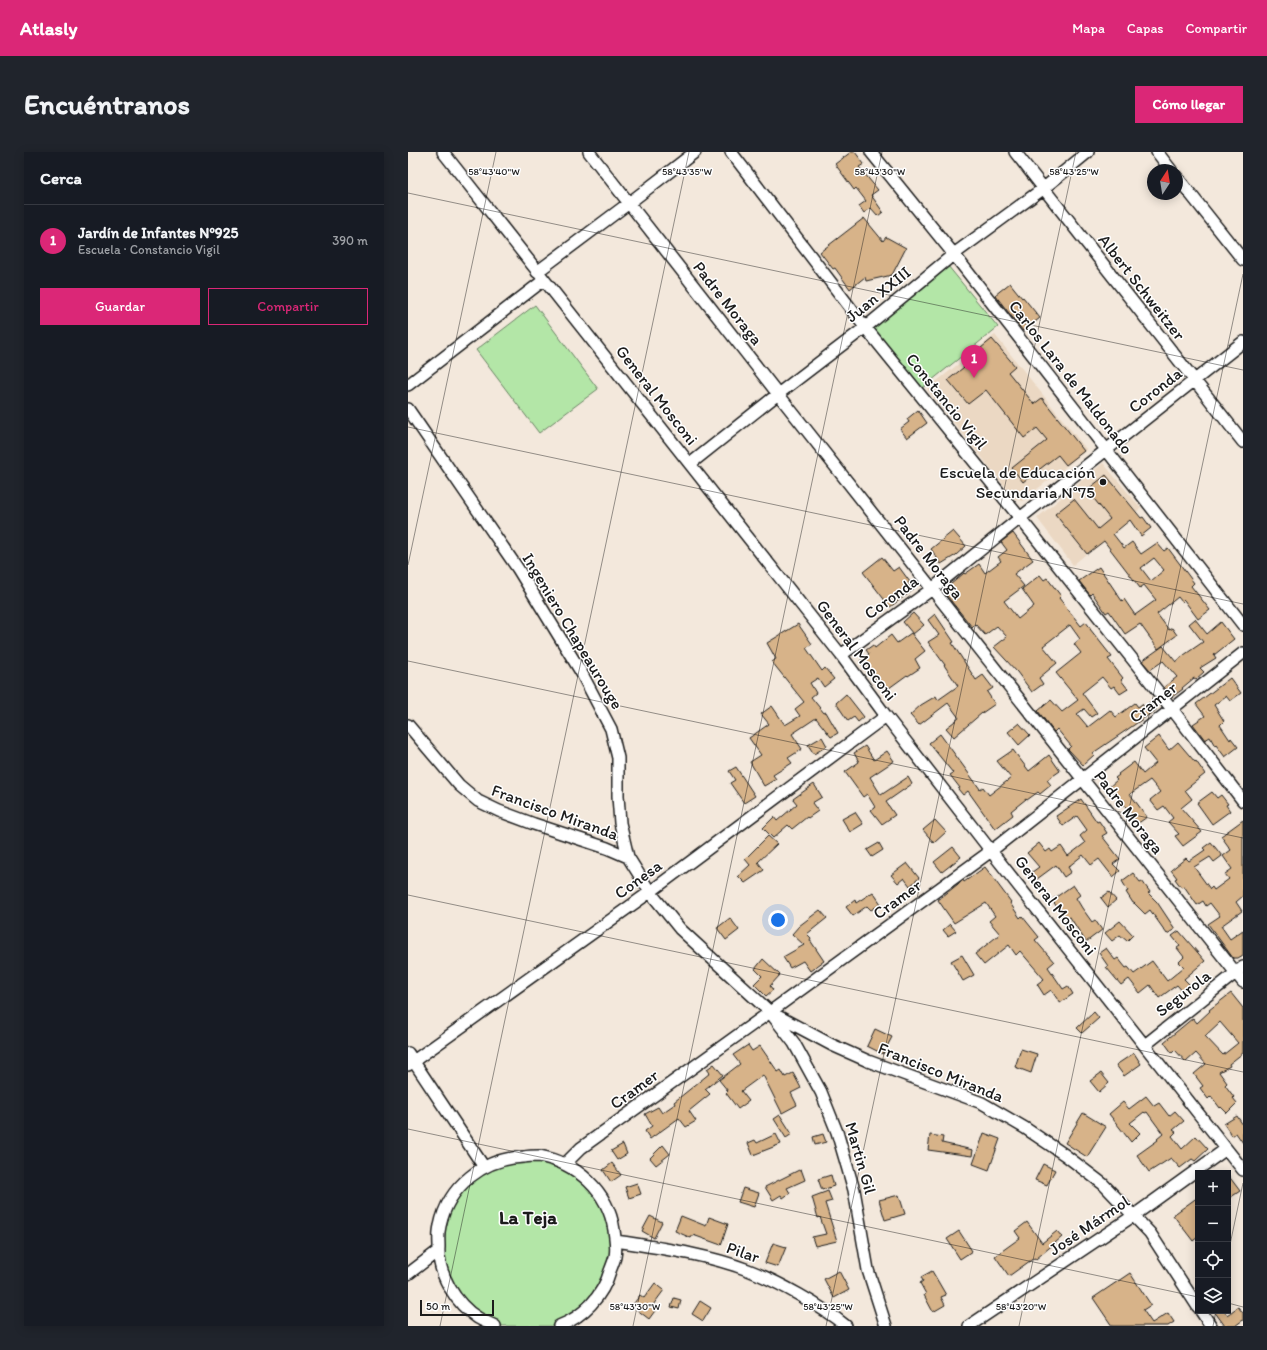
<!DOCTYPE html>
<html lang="es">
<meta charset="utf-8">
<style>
body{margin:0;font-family:Itim,sans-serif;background:#20242c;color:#f1f3f6}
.controls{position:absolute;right:12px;bottom:12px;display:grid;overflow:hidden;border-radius:0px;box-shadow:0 2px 10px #0003}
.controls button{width:36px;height:36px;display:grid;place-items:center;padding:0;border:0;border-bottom:1px solid #363941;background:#171b24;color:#f1f3f6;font:20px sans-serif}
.compass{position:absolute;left:739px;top:12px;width:36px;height:36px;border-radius:50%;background:#171b24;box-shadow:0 2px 10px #0003;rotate:12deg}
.scale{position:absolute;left:12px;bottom:10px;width:74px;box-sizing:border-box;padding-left:4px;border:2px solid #1c1c1c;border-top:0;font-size:11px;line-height:14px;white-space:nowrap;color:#1c1c1c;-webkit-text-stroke:3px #fff;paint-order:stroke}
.you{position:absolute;left:370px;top:768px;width:14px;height:14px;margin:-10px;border:3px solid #fff;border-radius:50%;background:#1a73e8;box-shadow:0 0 0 6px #1a73e833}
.badge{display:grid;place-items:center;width:26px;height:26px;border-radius:50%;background:#db2777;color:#fff;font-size:13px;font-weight:700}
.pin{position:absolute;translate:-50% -33px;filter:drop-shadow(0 1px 2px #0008)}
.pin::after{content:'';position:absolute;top:21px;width:14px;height:12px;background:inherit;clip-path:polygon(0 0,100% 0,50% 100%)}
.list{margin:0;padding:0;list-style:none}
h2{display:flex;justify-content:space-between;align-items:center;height:52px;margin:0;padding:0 16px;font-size:17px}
h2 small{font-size:13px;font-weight:400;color:#9ea1a6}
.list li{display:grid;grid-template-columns:26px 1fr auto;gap:12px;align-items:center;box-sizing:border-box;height:72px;padding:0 16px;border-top:1px solid #363941}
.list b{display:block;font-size:15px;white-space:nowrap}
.list p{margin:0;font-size:13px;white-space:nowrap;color:#9ea1a6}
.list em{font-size:13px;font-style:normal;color:#9ea1a6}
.actions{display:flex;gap:8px;padding:12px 16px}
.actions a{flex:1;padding:9px 0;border:1px solid #db2777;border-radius:0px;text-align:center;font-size:14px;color:#db2777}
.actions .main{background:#db2777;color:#fff}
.icon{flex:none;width:22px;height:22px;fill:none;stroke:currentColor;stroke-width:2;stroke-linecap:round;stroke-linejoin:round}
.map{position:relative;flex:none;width:835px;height:1174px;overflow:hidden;border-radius:0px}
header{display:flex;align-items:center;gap:24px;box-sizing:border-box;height:56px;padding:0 20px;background:#db2777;color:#fff}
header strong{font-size:19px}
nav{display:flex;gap:22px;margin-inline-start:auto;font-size:14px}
.intro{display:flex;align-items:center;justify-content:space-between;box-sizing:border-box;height:96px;padding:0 24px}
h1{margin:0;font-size:28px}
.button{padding:10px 18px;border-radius:0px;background:#db2777;color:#fff;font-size:14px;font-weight:700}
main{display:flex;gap:24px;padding:0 24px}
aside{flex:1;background:#171b24;border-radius:0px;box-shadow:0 2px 10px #0003}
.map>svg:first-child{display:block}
.built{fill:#ebd8c3}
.green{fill:#b3e6a7;stroke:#688162}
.building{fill:#d7b389;stroke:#1c1c1c;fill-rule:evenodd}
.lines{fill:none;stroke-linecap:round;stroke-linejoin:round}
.minor-casing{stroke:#1c1c1c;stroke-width:14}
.minor{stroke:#fff;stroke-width:11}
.ticks{fill:none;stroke:#1c1c1c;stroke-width:1;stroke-opacity:0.45}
.poi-dot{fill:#1c1c1c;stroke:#fff;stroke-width:1.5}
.labels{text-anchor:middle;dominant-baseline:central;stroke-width:3;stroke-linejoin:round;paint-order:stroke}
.street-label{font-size:17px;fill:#1c1c1c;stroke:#fff}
.poi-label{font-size:17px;fill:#1c1c1c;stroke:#fff;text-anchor:end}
.quarter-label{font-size:19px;font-weight:bold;fill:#1c1c1c;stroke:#fff}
.ticks-label{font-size:10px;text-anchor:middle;fill:#1c1c1c;stroke:#fff;stroke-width:3;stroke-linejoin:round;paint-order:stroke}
</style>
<header>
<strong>Atlasly</strong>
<nav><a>Mapa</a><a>Capas</a><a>Compartir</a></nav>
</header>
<div class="intro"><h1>Encuéntranos</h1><a class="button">Cómo llegar</a></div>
<main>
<aside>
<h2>Cerca<small></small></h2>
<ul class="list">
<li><span class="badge">1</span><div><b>Jardín de Infantes Nº925</b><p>Escuela · Constancio Vigil</p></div><em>390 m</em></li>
</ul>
<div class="actions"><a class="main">Guardar</a><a>Compartir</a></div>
</aside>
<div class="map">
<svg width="835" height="1174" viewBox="0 0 835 1174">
<rect width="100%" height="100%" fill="#f3e8dc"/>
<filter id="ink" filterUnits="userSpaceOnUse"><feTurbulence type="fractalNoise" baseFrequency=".025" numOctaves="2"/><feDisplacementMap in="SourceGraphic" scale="8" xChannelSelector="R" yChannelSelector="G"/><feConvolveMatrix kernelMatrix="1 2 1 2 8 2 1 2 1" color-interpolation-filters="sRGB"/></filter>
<g filter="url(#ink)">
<path class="built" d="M587,183L679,298L614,349L607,347L519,237Z
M695,311L733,356L665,413L629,366Z"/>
<path class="green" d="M540,114L590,175L513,237L464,177Z
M127,153L190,237L131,281L68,198Z
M102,1005L157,1012L197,1049L208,1097L182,1154L151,1174H87L53,1152L30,1099L40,1050L55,1030Z"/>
<path class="building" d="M443,0H447L456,12L451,15L470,38L463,43L475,60L470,64L463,56L456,61L451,54L458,49L448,36L446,38L427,12Z
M456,66L475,89L478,85L498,96L484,123L458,129L457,125L442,137L427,116L425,117L412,100Z
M602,131L614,146L615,145L632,166L615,179L587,143Z
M584,187L607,214L600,220L626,252L634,246L676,299L658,313L650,303L615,330L604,316L639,288L629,276L616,286L578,238L560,252L540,228L576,199L573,196Z
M510,258L519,271L499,286L492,277L501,270L499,267Z
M698,323L733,366L735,365L743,376L733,384L722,368L705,382L716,396L724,390L733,402L749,391L756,399L760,396L786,431L783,434L802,458L790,467L776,448L774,450L770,445L749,462L761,478L764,476L769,483L750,497L732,472L717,482L701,459L698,461L684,441L682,443L671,429L691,415L714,449L716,447L727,463L748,448L736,433L732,436L696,389L679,402L647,362L666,347L690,377L702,367L679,338ZM746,406L756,418L743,429L733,416Z
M545,379L558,394L548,403L533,412L523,397Z
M605,381L625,408L606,422L616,434L596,449L610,467L626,454L614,437L632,423L636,428L639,426L653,444L651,446L673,474L678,470L683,477H682L704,505L700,507L715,526L713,528L720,537L712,542L706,534L703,536L694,525L674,541L689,561L683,565L676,557L669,562L680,575L702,558L708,565L727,551L730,555L734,552L736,555L742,550L748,558L685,601L686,603L675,613L660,597L663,594L649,577L646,580L630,559L643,548L654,560L670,548L648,521L673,501L666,492L672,487L662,473L635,494L649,511L631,526L635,532L624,540L609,520L586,495L599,485L589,474L577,483L567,472L564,475L535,439L556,421L557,422L571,412L577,421L593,409L590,405L599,398L593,390Z
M474,405L485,419L491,415L502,430L500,431L505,438L482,455L455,420Z
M505,461L516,473L505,482L495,470Z
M527,462L546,490L544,491L568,528L575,523L585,536L579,540L587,552L574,561L546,585L538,576L551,566L540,551L511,573L502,563L513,553L528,544L530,548L550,534L536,513H537L520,490L531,483L520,468Z
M787,467L799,482L813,470L826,487L806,503L808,506L792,516L796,520L788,527L786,526L774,536L775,537L764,545L756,535L769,525L755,509L742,518L734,509L755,494L768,510L776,503L795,490L781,472Z
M390,472L404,492L398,496L414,519L417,516L426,527L416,535L410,526L402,531L408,541L403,545L416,561L418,560L430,581L423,585L408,566L384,582L394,597L380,606L384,611L365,623L368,627L356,634L342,610L353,603L341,586L361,572L353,562L364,554L377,573L392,564L387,557L396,550L364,510L368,507L359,491Z
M503,481L517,499L507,507L512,516L500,524L499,523L477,539L465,524L464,525L452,509L461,502L458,498L465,493L467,496L483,483L489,491Z
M822,526L833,541L822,549L818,544L806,553L816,569L812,573L822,588L823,586L830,595L817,605L808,593L807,594L802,585L797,588L785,572L797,564L788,552Z
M438,542L456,565L450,570L446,565L440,569L428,551Z
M611,571L622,583L611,593L600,580Z
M532,582L572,637L575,635L581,643L603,626L589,609L605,598L621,619L641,603L652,619L639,628L643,633L632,642L630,640L619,648L618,647L603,659L605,663L587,677L560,639L555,643L550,637L552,636L542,623L545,621L521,591Z
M751,584L761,598L770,590L787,610L788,609L797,622L777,638L784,647L773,656L794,680L775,694L767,684L771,682L760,670L765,666L756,654L750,658L742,648L752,640L742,628L722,642L739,665L729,672L723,661L701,635L709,628L707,626L711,623L710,622L726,610L735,622L748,611L736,596Z
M414,585L419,594L406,602L400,593Z
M457,594L466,608L479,599L486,609L462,625L473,643L500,625L504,632L478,650L487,663L474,672L463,658L467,655L459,642L455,645L437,620L451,610L446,601Z
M328,615L347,644L336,651L322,631L327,628L321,619Z
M406,632L414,645L404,651L410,659L400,666L399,665L384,677L380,673L365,686L355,676L366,665L369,669L389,652L385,647Z
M804,640L809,646L813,643L820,652L818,653L822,659L804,672L789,651Z
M673,647L689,670L691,669L699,681L694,684L712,707L705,712L712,719L705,725L691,707L683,713L675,703L660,715L663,720L656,725L648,713L625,730L620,723L631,715L619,701L631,691L638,700L642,697L644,700L653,694L660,704L677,691L672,684L679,678L669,664L655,674L648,664Z
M447,660L455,672L442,680L434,667Z
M527,668L538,680L526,691L515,678Z
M835,668V744L828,750L834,759L813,774L822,787L835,778V803L830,806H825L800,772L812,764L802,751L798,754L795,749L789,753L776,734L773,735L767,727L769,726L763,718L778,706L781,709L797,698L795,696L803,690L814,704L806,710L802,705L786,715L802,737L804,735L806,738L821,727L817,722L824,717L815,704L823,698L813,684Z
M360,684L369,692L350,710L356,718L337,731L330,724L342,713L337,707Z
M471,691L475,698L464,705L459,698Z
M545,695L553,705L534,720L526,710Z
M499,711L511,726L502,734L496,726L490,731L483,723Z
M577,715L603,750L602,751L612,766L614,764L631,785L627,788L646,810L640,815L655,837L660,834L665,842L652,851L643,838L636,843L629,832L636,827L612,799L608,803L601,793L576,813L567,802L592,782L581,769L587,764L578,751L546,771L530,748L555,728L556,730Z
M725,721L732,730L734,729L742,740L740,741L749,750L767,777L759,782L742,758L737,762L726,751H725L718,740L720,739L714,729Z
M665,733L672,743L668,746L674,756L684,770L687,768L694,778L678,790L662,765L659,767L650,754L649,755L644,748Z
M465,740L473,752L463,758L459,754L445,764L438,755L447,748L448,751Z
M701,740L708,748L700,755L693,746Z
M412,758L419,766L399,782L403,786L402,788L416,809L402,819L395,809L382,816L375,805L396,793L384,782L391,774Z
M322,766L331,778L318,788L309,776Z
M712,769L725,783L719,789L712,783L704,789L697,781Z
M542,772L548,779L540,784L535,778Z
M771,779L797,809L776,827L783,834L776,841L769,833L751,846L742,833L732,841L721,827L713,833L698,815L700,814L691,801L698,796L707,808L710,806L718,816L720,815L726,822L744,809L759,829L776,815L771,810L776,805L769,796L772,794L764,784Z
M554,803L566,823L555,829L543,809Z
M355,807L372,823L362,834L365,838L358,844L346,832L354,824L347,817Z
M823,841L835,856V901L821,912L822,914L811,920L819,931L817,933L826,945L825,946L829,951L819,961L813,955L812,956L803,944L800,947L792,936L795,934L786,922L798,912L788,901L778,910L767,898L764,901L756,890L785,866L789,871L802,859L801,858ZM812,870L830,891L815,903L797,884Z
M686,860L691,866L674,881L669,876Z
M467,877L484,885L475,902L459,894Z
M340,893L344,899L352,894L370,920L373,918L377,925L385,921L393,936L383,941L389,953L374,961L355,923L333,939L341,949L330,957L318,941L320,939L311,928L332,912L325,903Z
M613,897L629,902L623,921L607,915Z
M726,901L733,912L716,924L708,913Z
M306,912L315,923L297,937L302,942L281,959L288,969L278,975L271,966L242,987L237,979L244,974L237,962L250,955L254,961L267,952L266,950L302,921L299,917Z
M693,921L701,931L691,940L682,929Z
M738,944L746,954L751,951L761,964L767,959L776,969L765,978L768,980L764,984L774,997L788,984L800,997L787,1009L784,1007L772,1016L763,1006L741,1020L729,1003L750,988L749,987L755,982L739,960L737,961L736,960L722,971L732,981L723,990L701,962L715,950L721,957Z
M675,961L698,975L679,1005L657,991Z
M372,963L384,982L378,986L366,967Z
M829,964L835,973V991L828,981L824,984L816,972Z
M576,981L592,987L581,1018L565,1012Z
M368,982L373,992L345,1003L340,991L347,988L349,991Z
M415,982L418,990L407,993L405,985Z
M522,983L535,985L534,991L565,998L564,1004L520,998Z
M215,992L219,1002L209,1008L203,999Z
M255,993L262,1002L248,1013L242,1006Z
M204,1011L213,1023L203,1030L195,1018Z
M635,1012L647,1018L639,1033L627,1028Z
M393,1017L397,1028L379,1036L382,1041L375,1046L373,1043L365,1048L357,1035Z
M423,1023L426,1034L414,1038L410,1027Z
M820,1023L832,1039L820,1047Z
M229,1031L233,1042L221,1046L217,1035Z
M335,1036L351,1041L346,1055L330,1050Z
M420,1039L424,1049L417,1051L429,1089L407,1094L404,1085L418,1082L412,1065L410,1066L404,1045Z
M491,1043L497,1062L477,1068L471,1048Z
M790,1045V1085L785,1089L765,1063Z
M242,1064L254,1070L246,1086L234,1079Z
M273,1064L298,1074L301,1065L320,1072L313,1093L285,1083L283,1086L267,1079Z
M619,1070L634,1091L649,1079L654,1085L628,1107L626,1106L601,1124L587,1104L612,1086L607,1079Z
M551,1079L564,1099L552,1107L539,1087Z
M365,1091L378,1095L370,1115L357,1111Z
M431,1119L441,1138L426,1146L416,1127Z
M524,1119L538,1143L533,1145L537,1153L525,1160L516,1143L518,1142L512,1131L515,1129L513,1125Z
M722,1121L743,1153L735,1158L744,1171L760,1161L766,1170L760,1174H704L685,1146Z
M247,1131L256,1138L245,1153L249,1156L241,1167L224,1154L232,1143L236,1146Z
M266,1146L273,1148L271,1157L263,1155Z
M292,1149L303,1156L295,1169L284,1162Z
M830,1155L835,1161V1168L827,1174H817L806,1159H816L819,1163Z"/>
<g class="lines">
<g class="minor-casing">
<path id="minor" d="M35,0L433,503L478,564L583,699L835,1018
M181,0L370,242L835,830
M323,0L457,175L612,366L764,557L835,649
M463,0L548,105L835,473
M607,0L835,290
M749,0L763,18
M769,25L835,108
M129,120L221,51L287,0
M0,233L136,128
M0,257L110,417L173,520L194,560L203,577L210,606V644L212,671L220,705L242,740L272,777L362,860L424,893L460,909L574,951L617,976L657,1003L695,1032L742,1081L790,1155
M282,312L370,242L459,174L546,102L636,36L680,0
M433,503L524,437L612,366L835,190
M0,573L51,633L70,649L91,659L126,672L199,696L220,705
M365,864L386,891L413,940L429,980L446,1038L460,1118L478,1174
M737,893L835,815
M0,901L76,1015
M0,913L242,740L478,564
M157,1012L173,996L362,860L583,699L835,501
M208,1089C252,1096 298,1102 340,1118C371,1130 412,1153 438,1174
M0,1122L30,1099
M793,1159L803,1174
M87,1174C81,1171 75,1169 70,1166C48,1152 29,1122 31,1095C31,1088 30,1081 32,1074C40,1034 76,1006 116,1005C121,1004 126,1004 131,1004C169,1011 200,1039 206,1078C207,1087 209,1095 207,1105C206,1109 204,1114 202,1119C195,1144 175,1165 151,1174
M561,1174L725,1064L818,997"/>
</g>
<use href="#minor" class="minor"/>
</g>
</g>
<path class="ticks" d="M0,41L835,218M0,275L835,452M0,413L88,0M0,509L835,686M0,743L835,920M0,977L790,1145M820,1102L835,1031M820,1151L835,1155M32,1174L281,0M225,1174L474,0M418,1174L668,0M611,1174L835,122M805,1174L808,1159"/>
<circle class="poi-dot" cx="695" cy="330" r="4"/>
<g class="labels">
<g class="street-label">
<text transform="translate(734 135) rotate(52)">Albert Schweitzer</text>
<text transform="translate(470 142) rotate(-39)">Juan XXIII</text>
<text transform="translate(320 151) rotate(52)">Padre Moraga</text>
<text transform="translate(663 225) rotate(52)">Carlos Lara de Maldonado</text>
<text transform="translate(747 238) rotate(-38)">Coronda</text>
<text transform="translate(249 243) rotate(52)">General Mosconi</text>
<text transform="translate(539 249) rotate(51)">Constancio Vigil</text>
<text transform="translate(521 405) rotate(52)">Padre Moraga</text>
<text transform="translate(483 445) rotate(-36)">Coronda</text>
<text transform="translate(165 479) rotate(59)">Ingeniero Chapeaurouge</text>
<text transform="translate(449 498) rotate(53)">General Mosconi</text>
<text transform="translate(745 550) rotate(-38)">Cramer</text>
<text transform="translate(147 660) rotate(20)">Francisco Miranda</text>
<text transform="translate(721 660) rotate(52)">Padre Moraga</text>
<text transform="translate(230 727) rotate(-36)">Conesa</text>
<text transform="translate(489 747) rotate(-36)">Cramer</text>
<text transform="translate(648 753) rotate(52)">General Mosconi</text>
<text transform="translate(775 841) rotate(-38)">Segurola</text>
<text transform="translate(533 920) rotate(22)">Francisco Miranda</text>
<text transform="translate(226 937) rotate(-36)">Cramer</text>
<text transform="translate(453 1006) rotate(74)">Martin Gil</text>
<text transform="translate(681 1073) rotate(-34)">José Mármol</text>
<text transform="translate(335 1100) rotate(19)">Pilar</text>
</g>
<g class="poi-label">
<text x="687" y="320">Escuela de Educación<tspan x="687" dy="20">Secundaria N°75</tspan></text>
</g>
<g class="quarter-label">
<text x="120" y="1065">La Teja</text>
</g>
</g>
<g class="ticks-label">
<text x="86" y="23">58°43'40"W</text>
<text x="279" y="23">58°43'35"W</text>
<text x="472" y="23">58°43'30"W</text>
<text x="666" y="23">58°43'25"W</text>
<text x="227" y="1158">58°43'30"W</text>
<text x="420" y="1158">58°43'25"W</text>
<text x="613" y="1158">58°43'20"W</text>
</g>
</svg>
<div class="controls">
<button>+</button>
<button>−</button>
<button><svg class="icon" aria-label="locate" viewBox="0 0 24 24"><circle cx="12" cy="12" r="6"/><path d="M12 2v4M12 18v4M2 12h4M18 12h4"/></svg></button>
<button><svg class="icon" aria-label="layers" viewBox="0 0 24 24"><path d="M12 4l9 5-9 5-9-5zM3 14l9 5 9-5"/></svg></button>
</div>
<svg class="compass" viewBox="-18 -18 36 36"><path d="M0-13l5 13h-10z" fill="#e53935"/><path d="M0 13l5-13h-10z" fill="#9ea1a6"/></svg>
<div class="scale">50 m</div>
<div class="you"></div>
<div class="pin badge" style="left:566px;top:226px">1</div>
</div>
</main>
